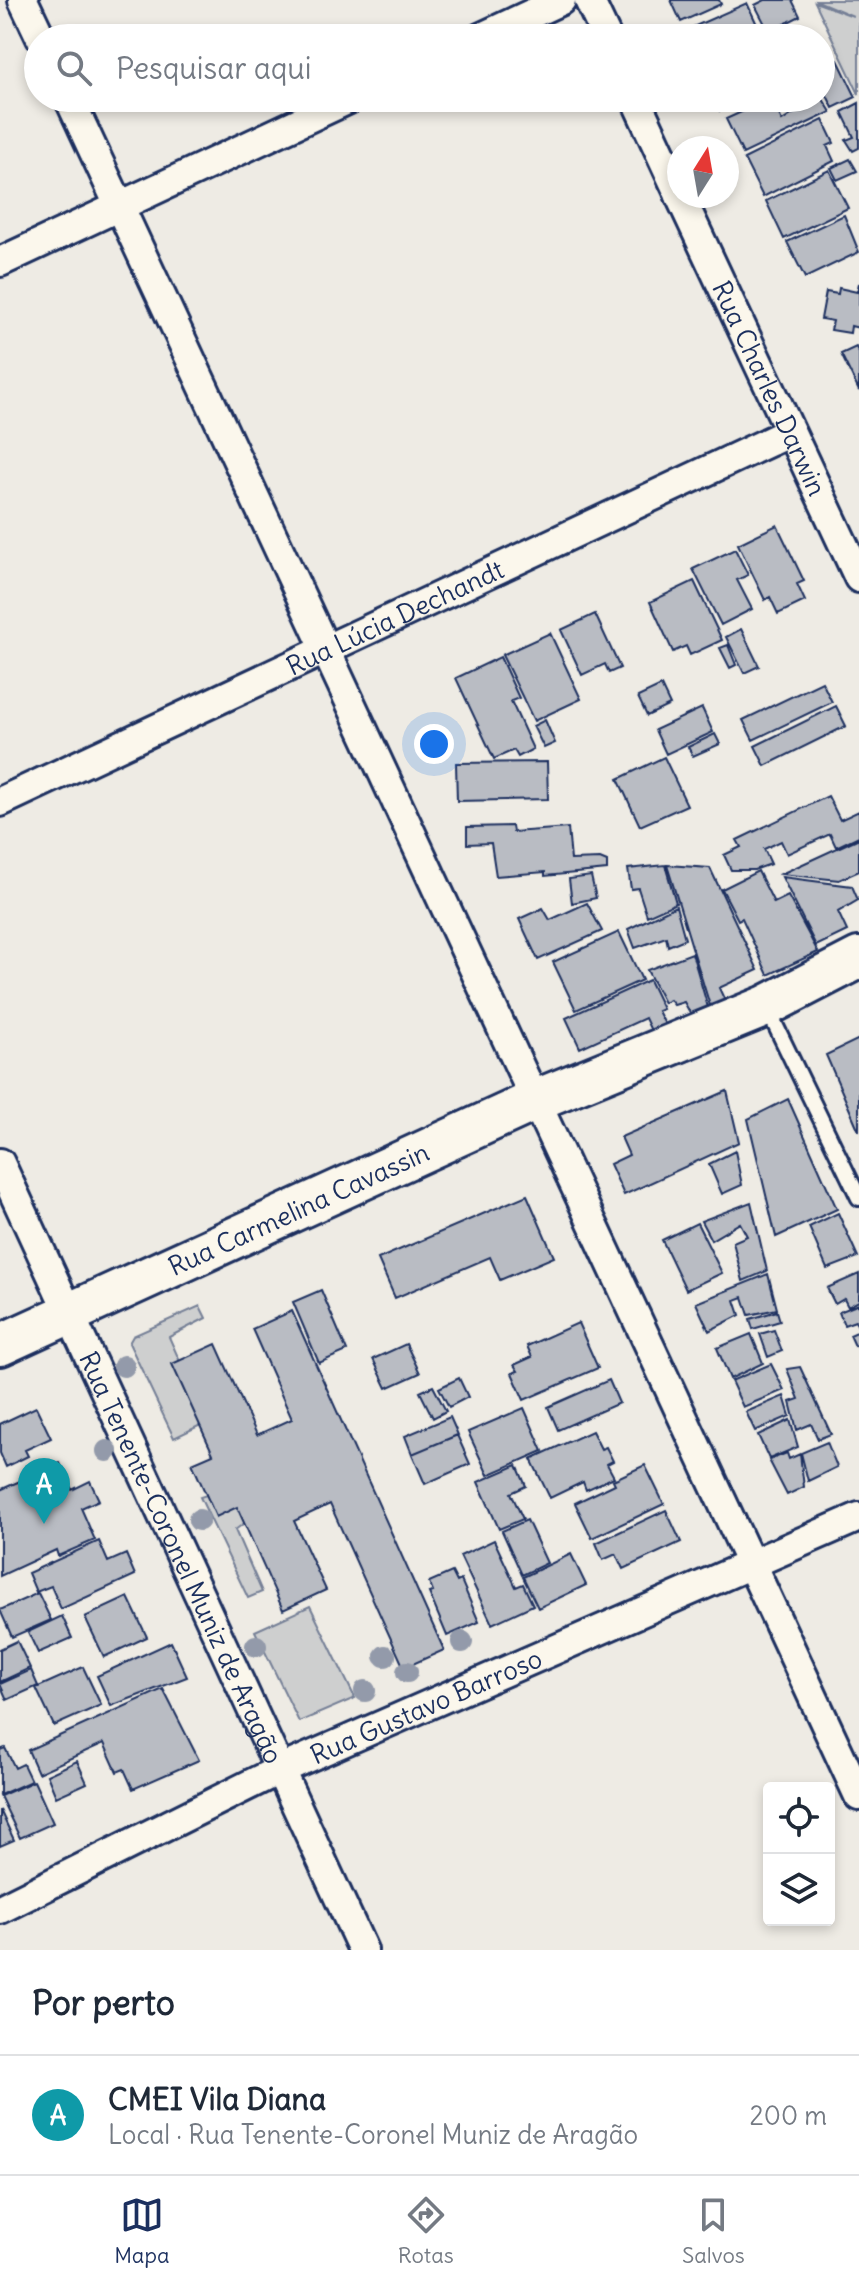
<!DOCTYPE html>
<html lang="pt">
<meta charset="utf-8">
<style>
body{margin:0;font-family:Delius,sans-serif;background:#f2f2f3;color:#1f2937}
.controls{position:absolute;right:24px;bottom:24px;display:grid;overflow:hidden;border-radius:8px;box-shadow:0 4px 12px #0003}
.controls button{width:72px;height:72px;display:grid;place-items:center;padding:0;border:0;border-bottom:2px solid #e0e1e3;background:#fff;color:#1f2937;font:40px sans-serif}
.compass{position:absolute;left:667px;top:136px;width:72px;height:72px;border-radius:50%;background:#fff;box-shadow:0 4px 12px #0003;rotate:11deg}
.you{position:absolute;left:434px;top:744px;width:28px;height:28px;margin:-20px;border:6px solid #fff;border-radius:50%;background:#1a73e8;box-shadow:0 0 0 12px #1a73e833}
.badge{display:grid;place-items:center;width:52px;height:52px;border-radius:50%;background:#1b2f5e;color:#fff;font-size:26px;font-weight:700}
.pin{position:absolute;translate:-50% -66px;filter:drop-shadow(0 2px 4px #0008)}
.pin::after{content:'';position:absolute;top:42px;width:28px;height:24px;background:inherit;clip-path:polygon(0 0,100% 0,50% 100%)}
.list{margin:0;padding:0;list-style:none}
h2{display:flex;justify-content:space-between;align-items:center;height:104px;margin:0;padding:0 32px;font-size:34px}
h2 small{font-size:26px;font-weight:400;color:#747a83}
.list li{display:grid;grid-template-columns:52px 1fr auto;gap:24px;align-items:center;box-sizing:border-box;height:120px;padding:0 32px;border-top:2px solid #e0e1e3}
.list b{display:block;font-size:30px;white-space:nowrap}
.list p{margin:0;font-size:26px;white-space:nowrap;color:#747a83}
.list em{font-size:26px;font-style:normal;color:#747a83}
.icon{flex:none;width:44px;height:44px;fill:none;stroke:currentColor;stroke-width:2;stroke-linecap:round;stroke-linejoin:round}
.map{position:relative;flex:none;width:859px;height:1950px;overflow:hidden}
.search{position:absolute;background:#fff;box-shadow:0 4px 12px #0003;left:24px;right:24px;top:24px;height:88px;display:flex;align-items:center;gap:20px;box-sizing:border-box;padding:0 28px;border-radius:44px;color:#747a83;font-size:30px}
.sheet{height:224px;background:#fff}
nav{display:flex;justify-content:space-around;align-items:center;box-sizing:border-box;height:112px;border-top:2px solid #e0e1e3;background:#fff;font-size:22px;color:#747a83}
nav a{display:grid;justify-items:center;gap:4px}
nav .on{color:#1b2f5e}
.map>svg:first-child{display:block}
.green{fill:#cecfcf;stroke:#747f96;stroke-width:2}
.building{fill:#b9bcc3;stroke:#1b2f5e;stroke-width:2}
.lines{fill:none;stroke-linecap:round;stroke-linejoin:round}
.lane-casing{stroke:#1b2f5e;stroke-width:20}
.street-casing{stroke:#1b2f5e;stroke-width:34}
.secondary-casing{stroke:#1b2f5e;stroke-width:46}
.lane{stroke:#fbf7ec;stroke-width:14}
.street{stroke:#fbf7ec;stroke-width:28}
.secondary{stroke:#fbf7ec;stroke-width:40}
.tree{fill:#939aaa}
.labels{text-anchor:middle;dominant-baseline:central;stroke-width:6;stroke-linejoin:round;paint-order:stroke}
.street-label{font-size:26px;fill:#1b2f5e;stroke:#fbf7ec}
</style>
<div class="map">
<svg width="859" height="1950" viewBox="0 0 859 1950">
<rect width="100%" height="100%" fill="#eeebe4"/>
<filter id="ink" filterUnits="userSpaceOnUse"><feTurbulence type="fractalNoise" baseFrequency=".0125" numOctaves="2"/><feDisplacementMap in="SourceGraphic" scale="16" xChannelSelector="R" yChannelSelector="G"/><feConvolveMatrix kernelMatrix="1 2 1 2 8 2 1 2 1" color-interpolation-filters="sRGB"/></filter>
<g filter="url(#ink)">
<path class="green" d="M815,0H859V94L815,2L853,16Z
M200,1306L206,1318L169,1337L207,1422L174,1438L129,1343L133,1336Z
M235,1486L250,1519L235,1530L262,1592L248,1598L200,1497Z
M310,1606L355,1698L299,1722L255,1631Z"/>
<path class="building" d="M671,0H719L721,4L681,22Z
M765,0H792L800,16L769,32L755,5Z
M747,3L760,31L744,38H687L684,31Z
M838,60L856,97L833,108L821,83V68Z
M821,96L831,112L743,154L726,119L772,98L782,121L799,110L800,98Z
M714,98H748L720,111Z
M859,103V148L853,151L846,140L854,137L842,112Z
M823,120L834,143L827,146L834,161L763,197L744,159Z
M850,159L857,171L837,180L831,168Z
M829,170L848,208L784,239L766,201Z
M844,215L859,252L805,278L787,242Z
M859,283V328L851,326L850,333L831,330L833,321L821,319L826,292L838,294L839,288L857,292Z
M856,347L859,353V391L841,354Z
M777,525L804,581L797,584L805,601L778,614L770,597L765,600L738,544Z
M735,549L748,575L737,580L752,609L721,625L693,569Z
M694,581L722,640L690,655L686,646L673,652L650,602Z
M595,614L620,668L609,673L605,664L582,675L561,630Z
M741,629L759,666L744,673L726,637Z
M550,633L581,699L534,721L502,655Z
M728,645L736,665L730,668L720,648Z
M500,657L519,698L511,701L533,749L518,757L514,750L494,759L456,678Z
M822,682L832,702L753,740L743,720Z
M661,686L670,705L647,716L638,697Z
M836,706L846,726L765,766L755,746Z
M702,708L713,732L666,754L655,730Z
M545,720L555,743L544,748L533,726Z
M715,734L720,744L693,756L688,747Z
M664,757L687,805L640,826L618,779Z
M547,762L548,799L457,801L456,763Z
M828,796L840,820L859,811V836L836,847L830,834L787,854L781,841L764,849L771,864L754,870H731L724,855L741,847L737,840Z
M512,826L513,832L568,828L571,860L600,859L607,862V870L545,876V872L496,876L491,843L467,844V827Z
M859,838V871L839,880L781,874Z
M665,865L676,903L647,916L638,888L631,889L628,869Z
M667,865L710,868L758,970L719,988L726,1003L711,1009Z
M758,871L774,903L788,896L818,952L768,975L742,918L738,920L722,889Z
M591,876L596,898L572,903L569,879Z
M782,877L852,886L858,900L838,912L847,931L816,946Z
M587,903L602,931L538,960L519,919L543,908L550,920Z
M676,906L685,939L668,946L666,937L635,948L628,929Z
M619,932L642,980L576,1010L553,962Z
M692,953L709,1011L693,1018L684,1002L674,1005L670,1000L664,1003L647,970Z
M649,980L663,1009L658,1011L666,1026L652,1033L645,1018L580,1048L566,1018Z
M859,1039V1131L826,1055Z
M727,1091L739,1142L624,1195L610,1164L629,1155L621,1137Z
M788,1099L837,1209L776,1237L748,1119Z
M735,1151L742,1185L722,1194L709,1164Z
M527,1195L554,1257L500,1280L490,1257L395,1298L378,1259Z
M751,1202L767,1271L743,1281L733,1242L747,1236L740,1223L711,1240L701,1221Z
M838,1213L858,1257L827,1269L809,1227Z
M697,1223L722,1273L686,1290L662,1240Z
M768,1274L777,1309L749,1315L743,1297L735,1300L740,1315L709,1331L696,1303Z
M859,1274V1301L848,1307L844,1299L835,1304L827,1288Z
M321,1290L347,1351L319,1363L293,1302Z
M859,1304V1328L855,1321L844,1325L839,1312Z
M292,1311L444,1650L404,1668L330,1504L294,1521L326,1590L283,1610L237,1507L216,1517L192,1463L213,1454L172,1364L216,1344L257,1435L292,1419L252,1329Z
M777,1311L780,1321L753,1329L750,1319Z
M578,1323L598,1368L524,1400L512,1373L518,1371L514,1365L532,1357L527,1346Z
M774,1330L782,1351L768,1357L760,1334Z
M859,1331V1345L855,1346L850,1335Z
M751,1334L763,1363L730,1379L717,1348Z
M406,1344L420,1373L387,1388L373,1359Z
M771,1364L784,1390L743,1407L731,1381Z
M800,1367L831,1434L818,1439L811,1424L797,1430L790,1402L799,1399L787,1369Z
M459,1378L468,1397L449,1407L439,1388Z
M609,1380L619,1403L558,1430L548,1407Z
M433,1386L446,1411L433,1418L420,1392Z
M784,1396L790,1416L755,1431L746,1412Z
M36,1407L51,1438L25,1450L28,1456L6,1467L0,1453V1424Z
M524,1408L543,1451L488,1475L468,1432Z
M450,1417L458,1435L412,1454L405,1436Z
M790,1420L798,1447L769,1459L758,1435Z
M592,1431L601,1449L606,1447L613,1461L607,1464L614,1477L586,1490L583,1482L550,1498L531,1459Z
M457,1435L470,1464L425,1484L412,1454Z
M827,1442L837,1467L808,1481L801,1453Z
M787,1453L789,1459L800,1454L804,1487L787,1495L769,1460Z
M60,1463L72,1490L90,1481L99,1500L81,1508L95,1540L58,1556L56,1550L0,1576V1490Z
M517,1465L526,1486L511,1493L523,1519L499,1529L478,1482Z
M645,1465L664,1504L592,1538L575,1503L615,1484L613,1480Z
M666,1510L681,1542L623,1569L616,1554L603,1560L596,1543Z
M527,1520L547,1563L522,1575L502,1531Z
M494,1540L516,1587L523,1584L533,1605L492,1624L460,1556Z
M99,1541L108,1562L126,1554L135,1575L61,1609L51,1586L36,1592L28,1573Z
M571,1554L586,1585L538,1608L523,1577Z
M452,1572L457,1582L461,1580L479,1622L447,1636L429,1593L433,1592L429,1582Z
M38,1593L51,1620L12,1637L0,1610Z
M128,1597L147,1637L104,1657L85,1617Z
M62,1616L72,1638L38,1653L28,1632Z
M17,1641L30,1668L0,1682V1649Z
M171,1642L187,1677L111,1706L97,1676Z
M83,1667L101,1705L54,1726L36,1688Z
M31,1670L38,1686L7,1700L0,1684Z
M163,1689L199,1760L133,1789L124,1769L117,1772L104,1743L38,1773L28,1750Z
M5,1748L15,1768L23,1764L31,1781L0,1795V1750Z
M77,1761L87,1783L56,1797L47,1775Z
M34,1781L53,1823L20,1838L0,1796Z
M0,1810L14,1840L0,1846Z"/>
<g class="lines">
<g class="lane-casing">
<path id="lane" d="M768,1010L859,1198"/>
</g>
<g class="street-casing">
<g id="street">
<path d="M23,0L41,38"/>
<path d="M589,0L607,38"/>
<path d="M480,38L561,0"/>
<path d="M69,98L859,1796"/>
<path d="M635,98L679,193"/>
<path id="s1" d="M680,196L859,578"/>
<path d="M0,262L351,98"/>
<path id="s2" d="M0,802L790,432"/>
<path id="s3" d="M0,1163L363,1950"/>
<path id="s4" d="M0,1909L279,1770L859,1517"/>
</g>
</g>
<g class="secondary-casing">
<g id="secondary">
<path id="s5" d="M0,1345L536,1100L766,1006L859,958"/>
</g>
</g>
<use href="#lane" class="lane"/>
<use href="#street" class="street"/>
<use href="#secondary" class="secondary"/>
</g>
<g class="tree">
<circle cx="124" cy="1366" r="11"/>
<circle cx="107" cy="1451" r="11"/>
<circle cx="199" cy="1520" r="11"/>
<circle cx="462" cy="1642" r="11"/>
<circle cx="256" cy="1646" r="11"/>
<circle cx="385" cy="1656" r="11"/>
<circle cx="407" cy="1672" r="11"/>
<circle cx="365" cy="1691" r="11"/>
</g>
</g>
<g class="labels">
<g class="street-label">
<text stroke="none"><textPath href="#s1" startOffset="212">Rua Charles Darwin</textPath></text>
<text stroke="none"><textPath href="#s2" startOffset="436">Rua Lúcia Dechandt</textPath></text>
<text stroke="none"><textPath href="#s5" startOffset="328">Rua Carmelina Cavassin</textPath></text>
<text stroke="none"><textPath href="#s3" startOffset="434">Rua Tenente-Coronel Muniz de Aragão</textPath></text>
<text stroke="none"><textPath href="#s4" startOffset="472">Rua Gustavo Barroso</textPath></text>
</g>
</g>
</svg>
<div class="controls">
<button><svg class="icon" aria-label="locate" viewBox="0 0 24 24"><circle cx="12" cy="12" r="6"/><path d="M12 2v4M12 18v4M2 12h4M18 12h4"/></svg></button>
<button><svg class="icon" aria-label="layers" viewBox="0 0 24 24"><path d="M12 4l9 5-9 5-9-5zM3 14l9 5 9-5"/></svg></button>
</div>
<svg class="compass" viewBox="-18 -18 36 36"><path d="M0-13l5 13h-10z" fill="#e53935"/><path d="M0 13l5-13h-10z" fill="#747a83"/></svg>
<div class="you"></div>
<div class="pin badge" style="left:44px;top:1524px;background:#0f9aa8">A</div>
<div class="search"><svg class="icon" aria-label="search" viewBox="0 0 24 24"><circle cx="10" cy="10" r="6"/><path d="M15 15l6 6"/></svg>Pesquisar aqui</div>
</div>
<section class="sheet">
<h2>Por perto<small></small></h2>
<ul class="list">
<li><span class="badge" style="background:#0f9aa8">A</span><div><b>CMEI Vila Diana</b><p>Local · Rua Tenente-Coronel Muniz de Aragão</p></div><em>200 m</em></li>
</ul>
</section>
<nav>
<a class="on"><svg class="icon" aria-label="map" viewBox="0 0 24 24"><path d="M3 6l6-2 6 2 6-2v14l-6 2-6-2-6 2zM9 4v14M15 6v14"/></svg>Mapa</a>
<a><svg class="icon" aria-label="directions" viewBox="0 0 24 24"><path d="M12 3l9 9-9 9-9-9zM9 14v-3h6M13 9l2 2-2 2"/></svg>Rotas</a>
<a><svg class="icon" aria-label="saved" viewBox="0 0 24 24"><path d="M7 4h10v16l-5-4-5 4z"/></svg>Salvos</a>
</nav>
